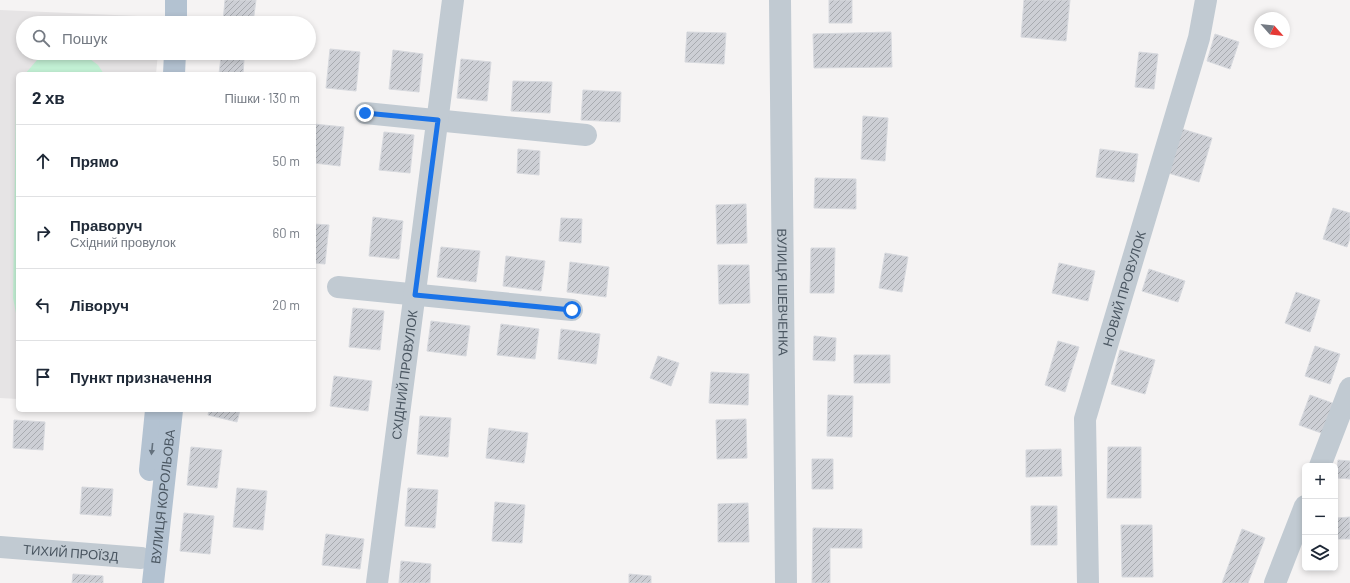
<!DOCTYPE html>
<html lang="uk">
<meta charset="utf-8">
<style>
body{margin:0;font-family:Barlow,sans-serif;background:#f2f2f3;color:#1f2937}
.controls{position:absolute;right:12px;bottom:12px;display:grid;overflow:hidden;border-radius:6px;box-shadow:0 2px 6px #0003}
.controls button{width:36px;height:36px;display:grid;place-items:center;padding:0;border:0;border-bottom:1px solid #e0e1e3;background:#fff;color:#1f2937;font:20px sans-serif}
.compass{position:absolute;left:1254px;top:12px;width:36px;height:36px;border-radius:50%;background:#fff;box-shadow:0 2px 6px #0003;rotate:117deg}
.stop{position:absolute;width:12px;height:12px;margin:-9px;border:3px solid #1a73e8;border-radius:50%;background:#fff}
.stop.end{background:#1a73e8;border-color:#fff;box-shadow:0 1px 4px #0008}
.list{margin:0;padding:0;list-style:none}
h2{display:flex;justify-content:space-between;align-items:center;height:52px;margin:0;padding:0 16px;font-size:17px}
h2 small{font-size:13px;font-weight:400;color:#747a83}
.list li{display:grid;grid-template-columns:26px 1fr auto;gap:12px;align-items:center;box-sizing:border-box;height:72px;padding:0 16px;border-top:1px solid #e0e1e3}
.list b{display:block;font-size:15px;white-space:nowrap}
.list p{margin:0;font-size:13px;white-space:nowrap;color:#747a83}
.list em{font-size:13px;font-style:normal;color:#747a83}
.icon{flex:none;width:22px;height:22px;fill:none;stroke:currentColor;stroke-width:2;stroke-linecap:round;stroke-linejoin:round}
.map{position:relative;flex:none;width:1350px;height:583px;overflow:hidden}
.search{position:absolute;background:#fff;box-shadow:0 2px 6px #0003;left:16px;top:16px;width:300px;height:44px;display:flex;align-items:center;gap:10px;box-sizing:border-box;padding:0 14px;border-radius:22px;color:#747a83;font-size:15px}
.panel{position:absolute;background:#fff;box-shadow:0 2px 6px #0003;left:16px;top:72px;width:300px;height:340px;border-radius:6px}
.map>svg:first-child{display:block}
.education{fill:#e6e4e5}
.grass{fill:#c3f1d5}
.building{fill:url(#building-hatch);stroke:#d7d9de}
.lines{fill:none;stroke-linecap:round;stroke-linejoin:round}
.minor{stroke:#c1cad2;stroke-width:22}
.major{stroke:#b3c2d1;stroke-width:22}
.oneway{fill:#64717d}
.route{stroke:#1a73e8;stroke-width:5}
.labels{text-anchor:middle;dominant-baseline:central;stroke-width:3.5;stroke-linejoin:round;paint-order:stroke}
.street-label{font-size:13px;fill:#4a5661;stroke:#fff}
</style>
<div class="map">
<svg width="1350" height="583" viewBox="0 0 1350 583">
<defs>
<pattern id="building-hatch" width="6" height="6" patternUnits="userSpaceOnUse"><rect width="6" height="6" fill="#cdcfd5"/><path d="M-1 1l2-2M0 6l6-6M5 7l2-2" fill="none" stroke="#a8abb0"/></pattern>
</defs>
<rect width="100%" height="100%" fill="#f5f3f3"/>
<path class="education" d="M0,10L161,17V23H23V53H158L156,74H18V399L0,398Z"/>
<path class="grass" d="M49,53H82L98,65L104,74H25L37,60Z
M18,91V323L13,298L16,98Z"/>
<path class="building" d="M225,0H256L253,23L223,21Z
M829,0H852V23H829Z
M1024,0H1070L1066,41L1021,37Z
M687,32L726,33L724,64L685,62Z
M891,32L892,67L814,68L813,34Z
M1215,34L1239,42L1230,69L1207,61Z
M330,49L360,52L356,91L326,88Z
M393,50L423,54L419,92L389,89Z
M1139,52L1158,54L1154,89L1135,87Z
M221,57L244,60L243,74H219Z
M461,59L491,62L487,101L457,98Z
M513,81L552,82L550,113L511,111Z
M583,90L621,92L620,122L581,120Z
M863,116L888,118L885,161L861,159Z
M314,124L344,127L340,166L314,163Z
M1182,129L1212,138L1199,182L1168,173Z
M384,132L414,135L410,173L379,170Z
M518,149L540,151L539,175L517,173Z
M1100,149L1138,154L1134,182L1096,177Z
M815,178L856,179V209L814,208Z
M746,204L747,243L717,244L716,205Z
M1333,208L1350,213V238L1347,247L1323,239Z
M373,217L403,221L399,259L369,256Z
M561,218L582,219L581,243L559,241Z
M314,224L329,225L325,264L314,263Z
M441,247L480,251L476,282L437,277Z
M811,248H835L834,293H810Z
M885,253L908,257L902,292L879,288Z
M506,256L545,261L541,291L503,286Z
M570,262L609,267L606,297L567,292Z
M1059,263L1095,271L1088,301L1052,293Z
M718,265H749L750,303L719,304Z
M1149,269L1185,281L1178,302L1142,291Z
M1296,292L1320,300L1310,332L1285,323Z
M353,308L384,311L380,350L349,347Z
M431,321L470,326L466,356L427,351Z
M501,324L539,329L535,359L497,355Z
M561,329L600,334L596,364L558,359Z
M814,336L836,338L835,361L813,360Z
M1058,341L1079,347L1065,392L1045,385Z
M1315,346L1340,354L1330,384L1305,376Z
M1120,350L1155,360L1145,394L1111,384Z
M854,355H890V383H854Z
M658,356L679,363L671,386L650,378Z
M711,372L749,374L748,405L709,403Z
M334,376L372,381L368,411L330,406Z
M828,395L853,396L852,437L827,436Z
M1310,395L1335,404L1324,434L1299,425Z
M209,410H240L237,422L208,415Z
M420,416L451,418L448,457L417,454Z
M746,419L747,458L717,459L716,420Z
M14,420L45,422L43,450L13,448Z
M489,428L528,433L524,463L486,458Z
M191,447L222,450L217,488L187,485Z
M1108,447H1141V498H1107Z
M1061,449L1062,476L1026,477V450Z
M812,459H833V489H812Z
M1338,460L1350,461V479L1337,478Z
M82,487L113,489L111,516L80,514Z
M237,488L267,491L263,530L233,527Z
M408,488L438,490L435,528L405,526Z
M495,502L525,505L522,543L492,541Z
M748,503L749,542H718V504Z
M1031,506H1057V545H1031Z
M184,513L214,516L210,554L180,551Z
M1350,517V539H1337L1336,518Z
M1121,525H1152L1153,577H1122Z
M813,528L862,529V548H830V583H812Z
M1242,529L1265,538L1248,583H1222Z
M326,534L364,539L360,569L322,565Z
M401,561L431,564L430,583H399Z
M73,574L103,576V583H72Z
M629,574L651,576V583H629Z"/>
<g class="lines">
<g class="minor">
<path id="s1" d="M780,0L786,583"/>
<path d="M365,113L586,135"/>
<path d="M338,287L572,310"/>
<path d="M1320,466L1350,388"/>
<path id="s2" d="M0,547L141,558"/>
<path id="s3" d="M377,583L453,0"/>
<path id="s4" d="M1088,583L1085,419L1199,38L1206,0"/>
<path d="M1275,583L1305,506"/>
</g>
<g class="major">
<path d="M176,23V0"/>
<path d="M174,74L175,53"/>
<path d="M150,470L156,410"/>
<path id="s5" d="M153,583L172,410"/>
</g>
</g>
<defs><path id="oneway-solid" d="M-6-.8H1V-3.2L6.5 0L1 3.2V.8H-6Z"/></defs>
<use class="oneway" href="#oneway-solid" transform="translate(152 449) rotate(96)"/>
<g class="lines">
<path class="route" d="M365,113L438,120L415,295L572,310"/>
</g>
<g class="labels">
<g class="street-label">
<text stroke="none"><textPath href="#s4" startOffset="300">НОВИЙ ПРОВУЛОК</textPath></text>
<text stroke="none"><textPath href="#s1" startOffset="292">ВУЛИЦЯ ШЕВЧЕНКА</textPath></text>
<text stroke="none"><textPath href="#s3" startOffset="210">СХІДНИЙ ПРОВУЛОК</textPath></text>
<text stroke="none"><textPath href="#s5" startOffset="87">ВУЛИЦЯ КОРОЛЬОВА</textPath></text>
<text stroke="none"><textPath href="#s2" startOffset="71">ТИХИЙ ПРОЇЗД</textPath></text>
</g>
</g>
</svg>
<div class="controls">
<button>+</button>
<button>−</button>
<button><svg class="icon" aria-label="layers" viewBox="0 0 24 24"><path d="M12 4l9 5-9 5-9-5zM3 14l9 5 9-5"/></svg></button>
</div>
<svg class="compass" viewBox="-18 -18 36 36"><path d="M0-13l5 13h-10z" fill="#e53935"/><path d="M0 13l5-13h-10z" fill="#747a83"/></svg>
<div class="stop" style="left:572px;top:310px"></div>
<div class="stop end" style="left:365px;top:113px"></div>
<div class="search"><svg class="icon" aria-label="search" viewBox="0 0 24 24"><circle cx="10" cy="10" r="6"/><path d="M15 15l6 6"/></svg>Пошук</div>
<section class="panel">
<h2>2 хв<small>Пішки · 130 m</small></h2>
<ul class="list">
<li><svg class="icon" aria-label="ahead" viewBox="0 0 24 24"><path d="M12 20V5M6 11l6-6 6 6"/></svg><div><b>Прямо</b></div><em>50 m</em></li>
<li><svg class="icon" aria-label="right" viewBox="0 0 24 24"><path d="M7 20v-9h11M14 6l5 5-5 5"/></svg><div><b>Праворуч</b><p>Східний провулок</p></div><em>60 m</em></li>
<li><svg class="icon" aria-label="left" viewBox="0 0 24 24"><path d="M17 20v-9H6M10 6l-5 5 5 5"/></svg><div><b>Ліворуч</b></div><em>20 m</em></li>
<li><svg class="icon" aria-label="arrive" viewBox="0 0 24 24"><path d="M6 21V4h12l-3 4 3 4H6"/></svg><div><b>Пункт призначення</b></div></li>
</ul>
</section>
</div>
